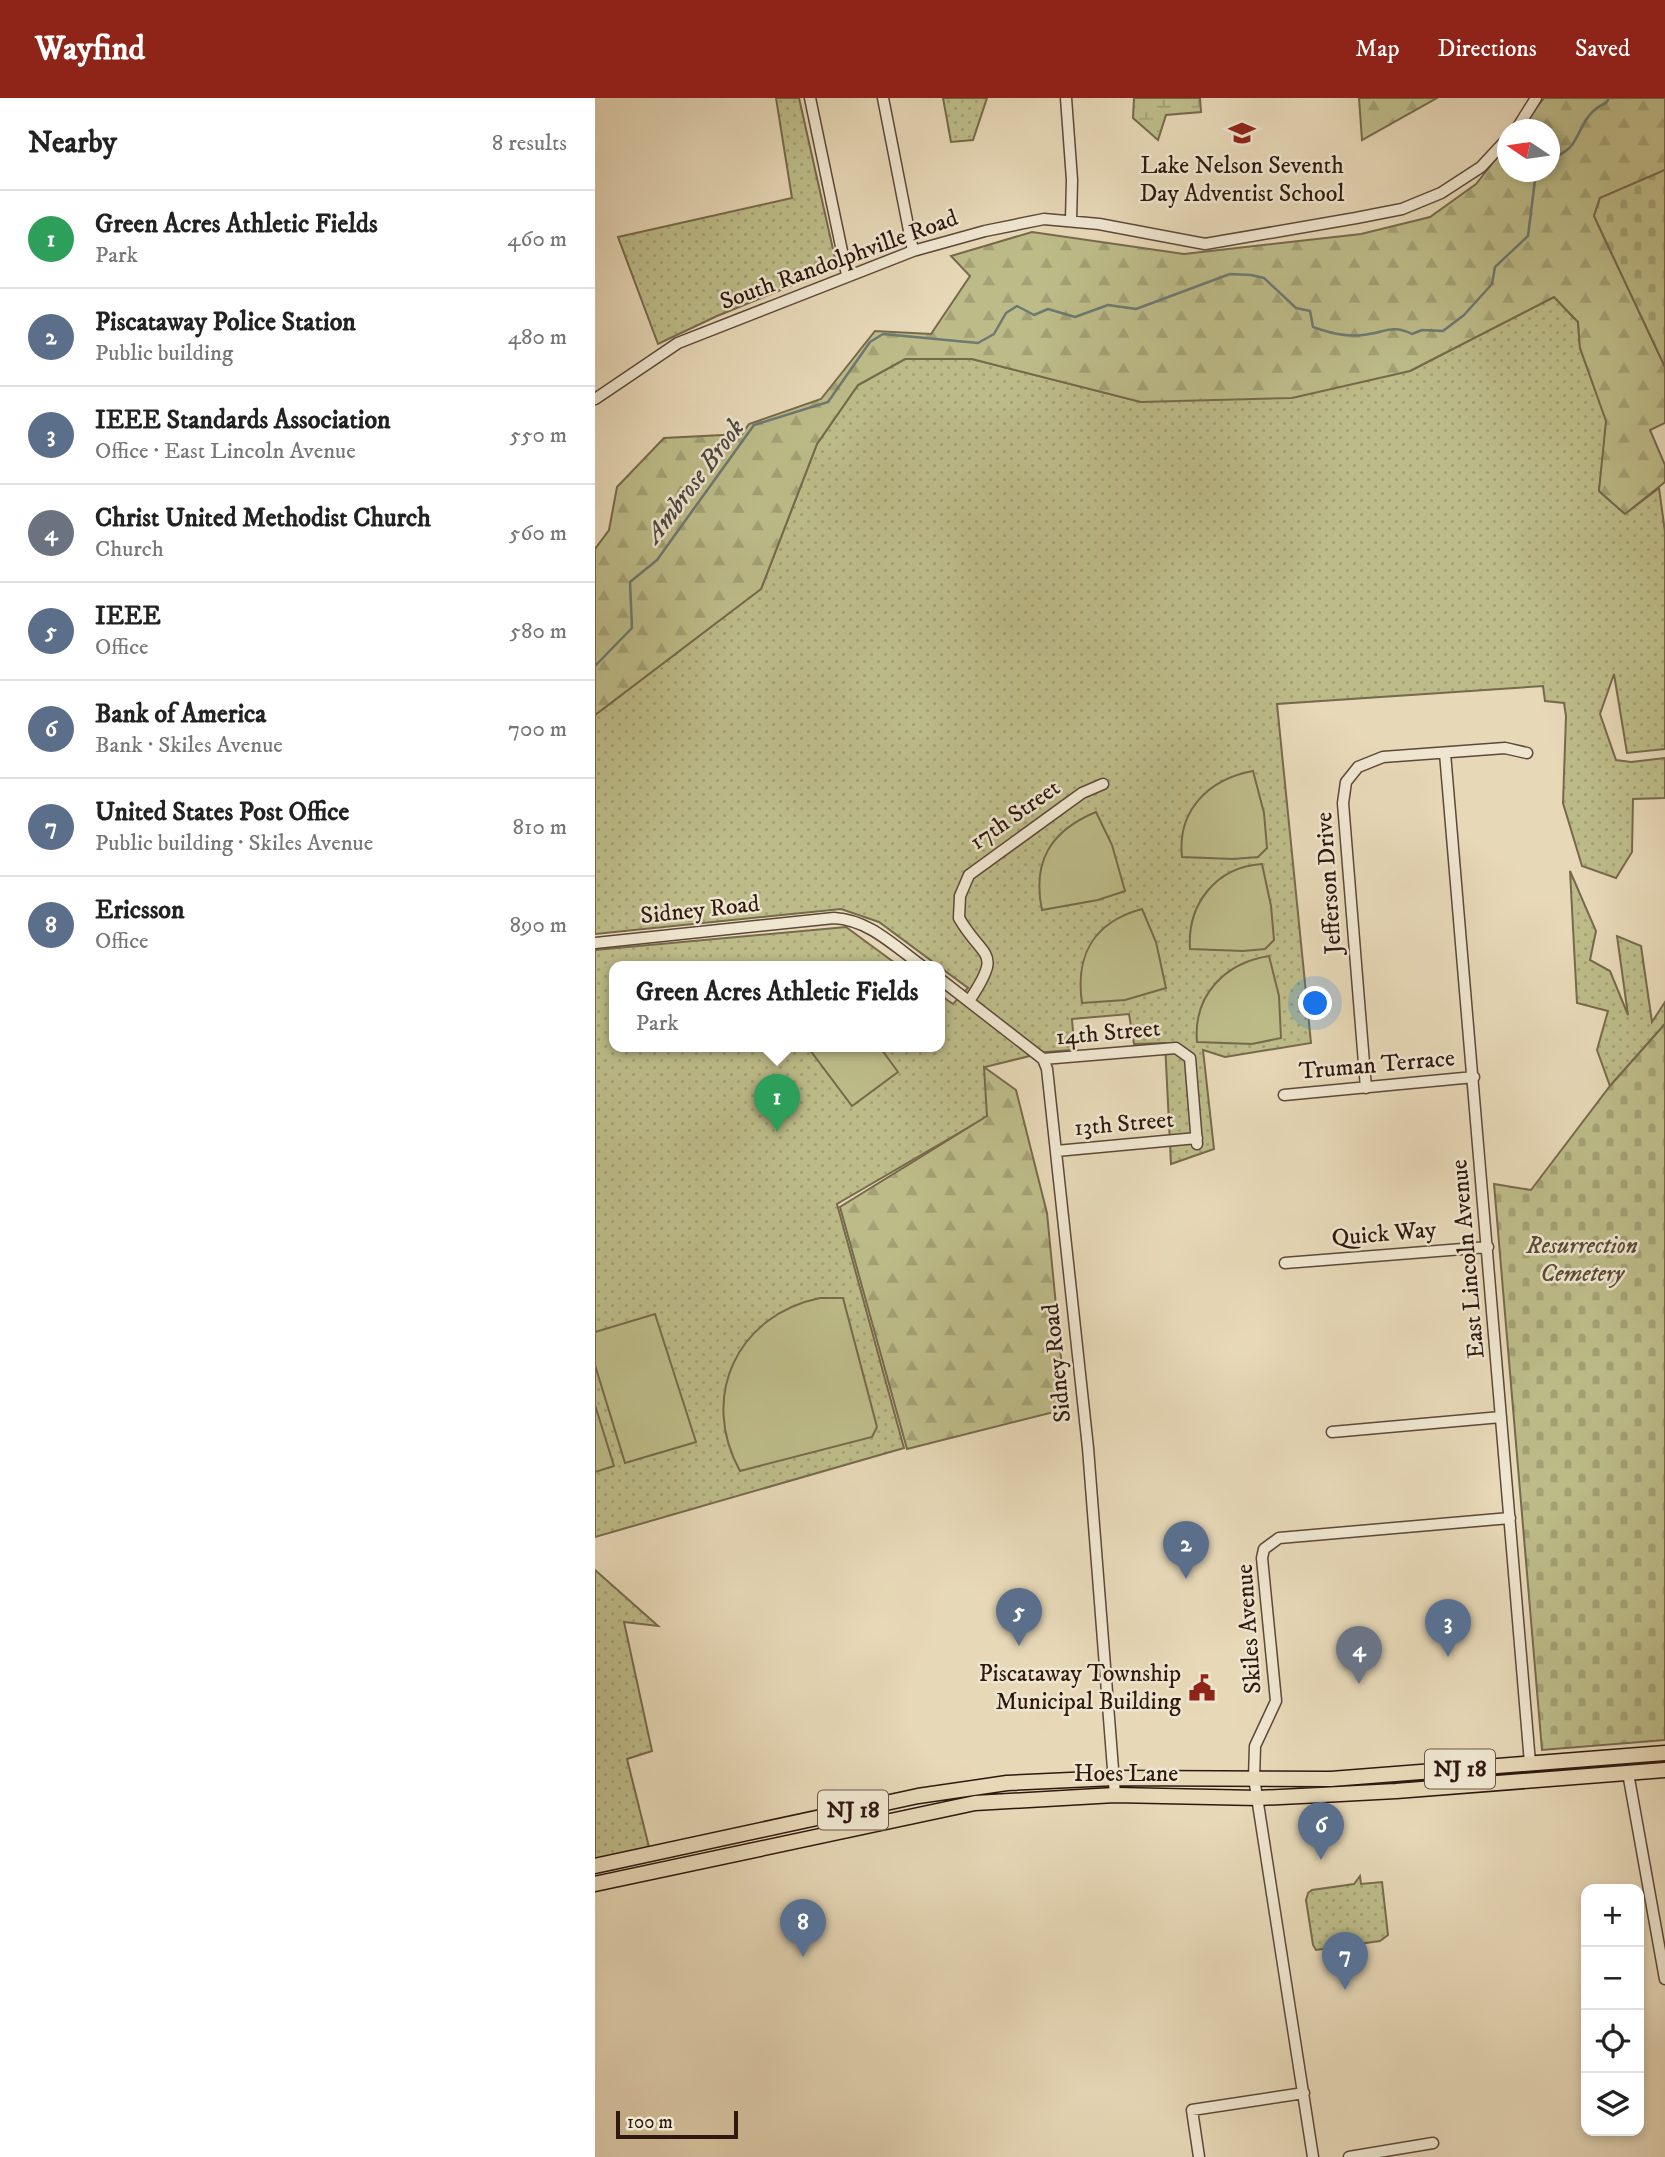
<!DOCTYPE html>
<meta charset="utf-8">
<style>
body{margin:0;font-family:"IM FELL DW Pica",serif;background:#f6f6f6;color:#222}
.controls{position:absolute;right:21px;bottom:21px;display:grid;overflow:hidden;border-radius:14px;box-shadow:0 4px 10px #0003}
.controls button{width:63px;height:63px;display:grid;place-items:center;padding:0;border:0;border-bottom:2px solid #e0e0e0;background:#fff;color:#222;font:35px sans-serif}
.compass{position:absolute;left:902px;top:21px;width:63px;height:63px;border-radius:50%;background:#fff;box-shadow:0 4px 10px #0003;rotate:283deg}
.scale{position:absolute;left:21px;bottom:18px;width:122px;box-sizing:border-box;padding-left:7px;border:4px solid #2f180f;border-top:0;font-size:19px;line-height:24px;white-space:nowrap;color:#2f180f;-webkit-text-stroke:5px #efe6d0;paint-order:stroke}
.you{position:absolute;left:721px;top:906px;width:24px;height:24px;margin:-18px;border:5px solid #fff;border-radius:50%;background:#1a73e8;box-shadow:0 0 0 10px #1a73e833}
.badge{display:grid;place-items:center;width:46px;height:46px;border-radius:50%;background:#8f2418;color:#fff;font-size:23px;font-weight:700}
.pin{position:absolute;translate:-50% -58px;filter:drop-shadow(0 2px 4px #0008)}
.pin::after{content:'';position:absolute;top:37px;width:24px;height:21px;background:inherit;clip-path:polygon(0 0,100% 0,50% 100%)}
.popup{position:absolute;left:14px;top:863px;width:336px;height:91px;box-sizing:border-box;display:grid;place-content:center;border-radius:14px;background:#fff;filter:drop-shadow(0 2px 5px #0005);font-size:23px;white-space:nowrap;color:#767676}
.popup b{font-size:26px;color:#222}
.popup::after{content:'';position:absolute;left:50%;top:100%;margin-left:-14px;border:14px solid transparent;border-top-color:#fff}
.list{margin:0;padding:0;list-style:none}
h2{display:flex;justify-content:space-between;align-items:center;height:91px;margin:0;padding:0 28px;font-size:30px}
h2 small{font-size:23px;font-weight:400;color:#767676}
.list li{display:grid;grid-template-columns:46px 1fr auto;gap:21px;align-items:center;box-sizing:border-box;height:98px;padding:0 28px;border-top:2px solid #e0e0e0}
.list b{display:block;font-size:26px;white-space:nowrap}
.list p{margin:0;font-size:23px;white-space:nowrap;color:#767676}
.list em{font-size:23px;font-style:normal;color:#767676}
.icon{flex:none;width:38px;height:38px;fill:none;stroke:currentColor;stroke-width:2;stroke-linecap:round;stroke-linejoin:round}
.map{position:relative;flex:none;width:1070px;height:2059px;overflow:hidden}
header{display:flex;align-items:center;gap:42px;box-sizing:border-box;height:98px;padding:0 35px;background:#8f2418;color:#fff}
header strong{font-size:33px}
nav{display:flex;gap:38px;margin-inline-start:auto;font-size:24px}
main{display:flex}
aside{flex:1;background:#fff}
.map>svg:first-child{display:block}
.grass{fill:url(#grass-dots);stroke:#766a4c;stroke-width:2}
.forest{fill:url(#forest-firs);stroke:#766a4c;stroke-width:2}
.wetland{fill:url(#wetland-marsh);stroke:#766a4c;stroke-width:2}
.cemetery{fill:url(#cemetery-stones);stroke:#766a4c;stroke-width:2}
.pitch{fill:#bdbc89;stroke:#766a4c;stroke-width:2}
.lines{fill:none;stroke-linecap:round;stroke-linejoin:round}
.stream{stroke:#6d7971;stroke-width:2.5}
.minor-casing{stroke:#5d4839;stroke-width:13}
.highway-casing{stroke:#2f180f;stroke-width:17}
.minor{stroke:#efe6d0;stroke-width:10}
.highway{stroke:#e7d8b7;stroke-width:14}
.labels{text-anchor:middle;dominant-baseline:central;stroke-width:5;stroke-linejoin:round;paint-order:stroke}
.shield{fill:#efe6d0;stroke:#695649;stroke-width:2}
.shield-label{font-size:23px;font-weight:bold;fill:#2f180f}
.poi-label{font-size:24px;fill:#2f180f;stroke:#efe6d0}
.street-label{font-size:24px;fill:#2f180f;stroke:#efe6d0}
.park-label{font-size:24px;font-style:italic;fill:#5a4934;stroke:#efe6d0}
.water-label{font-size:26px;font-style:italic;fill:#4e4840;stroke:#efe6d0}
</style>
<header>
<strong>Wayfind</strong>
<nav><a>Map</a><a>Directions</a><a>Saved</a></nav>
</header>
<main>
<aside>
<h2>Nearby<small>8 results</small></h2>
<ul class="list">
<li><span class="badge" style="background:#2e9e5b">1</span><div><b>Green Acres Athletic Fields</b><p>Park</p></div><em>460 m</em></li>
<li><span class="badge" style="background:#5c6f8a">2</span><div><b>Piscataway Police Station</b><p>Public building</p></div><em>480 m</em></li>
<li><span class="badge" style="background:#5c6f8a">3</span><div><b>IEEE Standards Association</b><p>Office · East Lincoln Avenue</p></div><em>550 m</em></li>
<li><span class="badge" style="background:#6b7280">4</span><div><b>Christ United Methodist Church</b><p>Church</p></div><em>560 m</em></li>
<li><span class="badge" style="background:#5c6f8a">5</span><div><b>IEEE</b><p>Office</p></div><em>580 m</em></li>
<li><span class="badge" style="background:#5c6f8a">6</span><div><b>Bank of America</b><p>Bank · Skiles Avenue</p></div><em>700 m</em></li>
<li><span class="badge" style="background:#5c6f8a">7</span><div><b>United States Post Office</b><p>Public building · Skiles Avenue</p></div><em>810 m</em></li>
<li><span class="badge" style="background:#5c6f8a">8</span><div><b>Ericsson</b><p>Office</p></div><em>890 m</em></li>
</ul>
</aside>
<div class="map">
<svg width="1070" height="2059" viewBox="0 0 1070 2059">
<defs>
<pattern id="grass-dots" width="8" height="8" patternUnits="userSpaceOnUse" patternTransform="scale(1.75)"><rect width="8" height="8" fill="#bdbc89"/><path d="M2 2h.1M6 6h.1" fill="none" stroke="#a3a175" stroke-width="1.8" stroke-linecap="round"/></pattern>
<pattern id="forest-firs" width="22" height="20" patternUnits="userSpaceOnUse" patternTransform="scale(1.75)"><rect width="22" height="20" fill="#bdbc89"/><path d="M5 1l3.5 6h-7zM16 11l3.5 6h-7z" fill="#a3a175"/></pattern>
<pattern id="wetland-marsh" width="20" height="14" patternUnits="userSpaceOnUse" patternTransform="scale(1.75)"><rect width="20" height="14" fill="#bdbc89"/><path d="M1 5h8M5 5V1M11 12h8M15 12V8" fill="none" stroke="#a3a175"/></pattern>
<pattern id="cemetery-stones" width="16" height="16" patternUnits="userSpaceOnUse" patternTransform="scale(1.75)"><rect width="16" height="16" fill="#bdbc89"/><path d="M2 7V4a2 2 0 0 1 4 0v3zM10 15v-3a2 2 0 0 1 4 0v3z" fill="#a3a175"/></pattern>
</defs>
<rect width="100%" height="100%" fill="#e7d8b7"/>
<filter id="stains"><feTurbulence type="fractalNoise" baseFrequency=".00286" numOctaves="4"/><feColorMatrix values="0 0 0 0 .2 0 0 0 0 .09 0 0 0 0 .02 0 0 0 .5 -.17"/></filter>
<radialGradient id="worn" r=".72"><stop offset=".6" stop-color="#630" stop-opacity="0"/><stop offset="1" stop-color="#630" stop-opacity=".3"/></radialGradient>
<path class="grass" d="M181,0H204L242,169L122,218L63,246L23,139L197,100Z
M348,0H392L378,42L356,44Z
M959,199L983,224L985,250L1012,323L1004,393L1030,416L1064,390L1070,434V651L1032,655L1019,576L1005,616L1021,662L1036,664L1070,660V700L1038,701L1037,754L1021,780L987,768L968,705L971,618L969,605L950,603L948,588L682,606L716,945L630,959L608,952L619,1051L576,1066L570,945L539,946L534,916L477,921L479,946L477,952L451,954L390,969L393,1018L242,1106L309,1350L0,1439V852L251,829L304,868H19V948H345V897L358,906L373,890L284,824L246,811L0,836V617L166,491L222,346L263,287L310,261H377L546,304L815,273Z
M975,773L1001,833L995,862L1015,873L1033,917L1022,838L1046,848L1057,924L1070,904V926L1015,988L1002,952L1013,913L982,905Z
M0,1472L63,1528L29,1524L57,1653L32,1661L55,1753L0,1764Z
M765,1778L766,1786L787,1784L793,1837L785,1843L721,1852L718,1847L711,1802L713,1795L717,1792L759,1786Z"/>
<path class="forest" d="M764,0H842L767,42Z
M949,0H1070V72L1005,100L999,118L1070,269V325L1055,332L1070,367V384L1030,416L1004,393L1011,323L985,250L983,224L959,199L815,273L697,300L546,304L377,261H310L263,287L222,346L166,491L0,617V451L14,432L22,389L69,340L147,336L154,326L226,301L280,233L336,236L375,178L356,158L437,134L589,156L766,136L835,119L881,86L912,47V74H954V32L925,31Z
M389,969L421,992L452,1115L471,1311L312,1351L245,1109L392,1018Z"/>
<path class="wetland" d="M539,0H605L606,14L571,17L563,42L538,20Z"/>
<path class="cemetery" d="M1070,72V269L999,118L1005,100Z
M1070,926V1642L947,1652L899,1086L936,1092L1015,988Z"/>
<path class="pitch" d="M658,673L669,715L672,750L663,759L638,761L587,759C582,712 614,681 658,673Z
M501,714L517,747L530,793L503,802L447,812C437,764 455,733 501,714Z
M667,766L676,808L679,842L670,851L648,853L595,851C592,806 621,769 667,766Z
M547,811L561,844L571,890L530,902L487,905C480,857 499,824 547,811Z
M674,858L684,898L686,940L657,946L602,944C598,897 630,865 674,858Z
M212,948H284L303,974L257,1008Z
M225,1200H248L282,1329L277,1339L145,1373C104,1299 142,1217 225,1200Z
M60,1216L101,1344L30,1365L0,1267V1234Z
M0,1307L19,1368L0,1374Z"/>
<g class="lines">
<path class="stream" d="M954,63C962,58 972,54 977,47C989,29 990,14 1011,5L1014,0
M0,568L37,530L35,484L62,462L159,327L233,304L275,244L288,236L383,245L399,236L411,215L422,208L439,217L453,211L480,219L513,207L541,211L635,176L656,177L669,180L701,210L715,213L718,229C735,235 750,239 768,237C789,235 797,226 817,236L827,232L848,233L869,217L897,186L900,169L933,138L941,74"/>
<g class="minor-casing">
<path id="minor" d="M215,0L252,177
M288,0L318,153
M471,0L477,82L476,122
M921,32L941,0
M0,301L83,245L318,153L390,133L449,121L504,126L610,146L761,120L807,111L846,95L886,69L912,41
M850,655L935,1665
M0,845L239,820C274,822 298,847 327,868
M345,881L448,961L452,971L493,1350L520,1697
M374,903C409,851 388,862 364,820L365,798L374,777L487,695L508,686
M448,961L581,950L595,960L602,1046
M771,990L748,705L751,684L763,669L788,659L910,650L932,655
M689,997L879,979
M461,1053L602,1040
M690,1165L893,1149
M737,1334L906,1319
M1033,1675L1070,1881
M604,2059L597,2012L709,1995
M718,2059L659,1680L660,1648L681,1603L667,1460L669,1451L684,1440L915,1420
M754,2059L838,2045"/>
</g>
<g class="highway-casing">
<path id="highway" d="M0,1768L323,1698L412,1685L519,1680L736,1681L1070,1655
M0,1786L380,1705L520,1697L663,1700L726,1697L801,1693L1070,1672"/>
</g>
<use href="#minor" class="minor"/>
<use href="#highway" class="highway"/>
</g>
<defs>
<g id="school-bare" transform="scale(2.1)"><path d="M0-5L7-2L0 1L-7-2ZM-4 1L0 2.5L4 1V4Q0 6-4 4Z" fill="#8f2418" stroke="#efe6d0" stroke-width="2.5" paint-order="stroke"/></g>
<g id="civic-bare" transform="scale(2.1)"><path d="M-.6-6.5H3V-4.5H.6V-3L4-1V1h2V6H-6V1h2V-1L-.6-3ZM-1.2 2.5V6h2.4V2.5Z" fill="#8f2418" stroke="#efe6d0" stroke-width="2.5" paint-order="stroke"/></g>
</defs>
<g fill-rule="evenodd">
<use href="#school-bare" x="647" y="35"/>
<use href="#civic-bare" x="607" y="1590"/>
</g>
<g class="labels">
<g class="shield">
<rect x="830" y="1651.5" width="70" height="39" rx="5"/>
<rect x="223" y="1692.5" width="70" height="39" rx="5"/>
</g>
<g class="shield-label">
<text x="865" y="1671">NJ 18</text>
<text x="258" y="1712">NJ 18</text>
</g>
<g class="poi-label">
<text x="647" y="68">Lake Nelson Seventh<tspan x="647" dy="28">Day Adventist School</tspan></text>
<text x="586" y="1576" text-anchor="end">Piscataway Township<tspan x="586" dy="28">Municipal Building</tspan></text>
</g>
<g class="street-label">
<text transform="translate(244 162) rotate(-20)">South Randolphville Road</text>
<text transform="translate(420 717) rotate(-35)">17th Street</text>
<text transform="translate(734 785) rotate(-94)">Jefferson Drive</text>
<text transform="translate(105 812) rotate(-6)">Sidney Road</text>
<text transform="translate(513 935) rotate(-5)">14th Street</text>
<text transform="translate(782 967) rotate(-5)">Truman Terrace</text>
<text transform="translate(529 1026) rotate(-5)">13th Street</text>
<text transform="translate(789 1136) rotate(-5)">Quick Way</text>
<text transform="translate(873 1161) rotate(-95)">East Lincoln Avenue</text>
<text transform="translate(462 1265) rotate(-96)">Sidney Road</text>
<text transform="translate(654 1531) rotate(-94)">Skiles Avenue</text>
<text x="531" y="1676">Hoes Lane</text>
</g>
<g class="park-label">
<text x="987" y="1148">Resurrection<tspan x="987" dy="28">Cemetery</tspan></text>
</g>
<g class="water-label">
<text transform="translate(100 383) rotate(-53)">Ambrose Brook</text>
</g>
</g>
<rect width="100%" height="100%" filter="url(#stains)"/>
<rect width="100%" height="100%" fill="url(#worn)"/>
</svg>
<div class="controls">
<button>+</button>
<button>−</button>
<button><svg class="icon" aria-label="locate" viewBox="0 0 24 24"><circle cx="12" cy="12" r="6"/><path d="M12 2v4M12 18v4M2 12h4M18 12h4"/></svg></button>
<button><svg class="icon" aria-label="layers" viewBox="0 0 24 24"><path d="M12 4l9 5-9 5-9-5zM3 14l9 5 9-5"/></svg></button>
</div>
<svg class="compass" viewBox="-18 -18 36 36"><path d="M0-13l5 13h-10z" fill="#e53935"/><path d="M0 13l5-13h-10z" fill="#767676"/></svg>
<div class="scale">100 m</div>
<div class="you"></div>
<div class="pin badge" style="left:182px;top:1034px;background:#2e9e5b">1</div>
<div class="popup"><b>Green Acres Athletic Fields</b>Park</div>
<div class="pin badge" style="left:591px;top:1481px;background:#5c6f8a">2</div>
<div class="pin badge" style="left:853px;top:1559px;background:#5c6f8a">3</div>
<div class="pin badge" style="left:764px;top:1586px;background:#6b7280">4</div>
<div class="pin badge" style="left:424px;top:1548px;background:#5c6f8a">5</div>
<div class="pin badge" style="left:726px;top:1762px;background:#5c6f8a">6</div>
<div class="pin badge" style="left:750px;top:1892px;background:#5c6f8a">7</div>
<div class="pin badge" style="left:208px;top:1859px;background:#5c6f8a">8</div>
</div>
</main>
